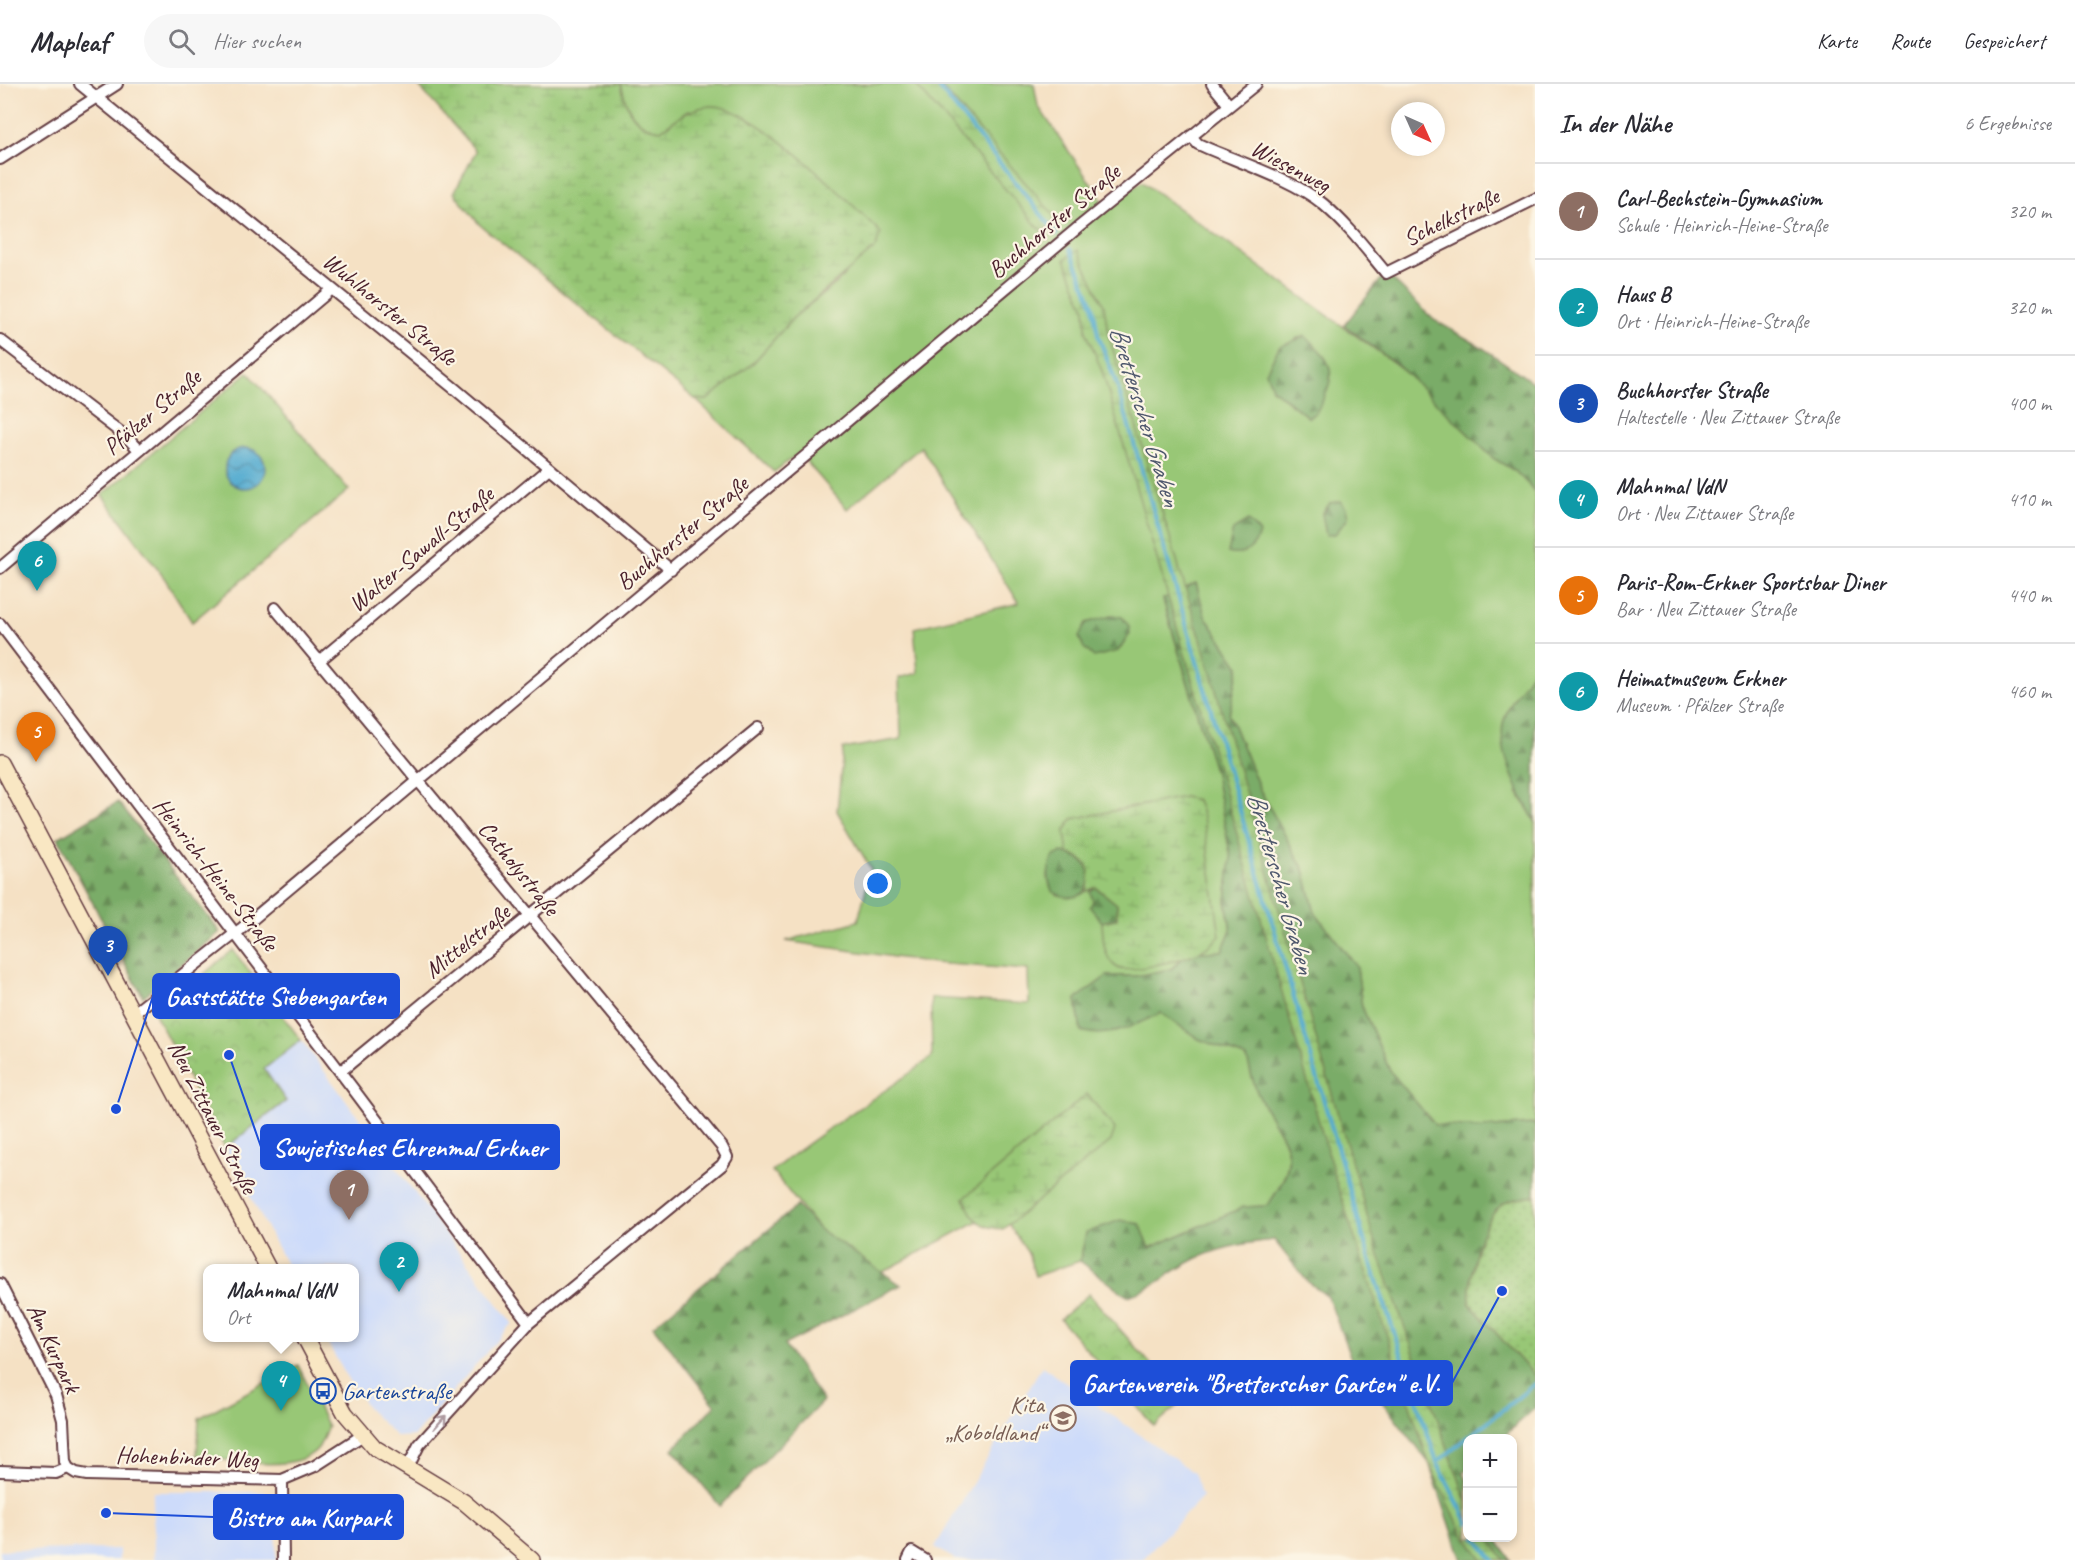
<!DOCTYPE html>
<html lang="de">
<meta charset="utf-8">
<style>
body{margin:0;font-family:Caveat,sans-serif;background:#f7f7f7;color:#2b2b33}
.controls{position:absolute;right:18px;bottom:18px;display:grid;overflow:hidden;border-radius:12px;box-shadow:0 3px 9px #0003}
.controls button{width:54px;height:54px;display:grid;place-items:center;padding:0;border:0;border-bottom:2px solid #e1e1e2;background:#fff;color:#2b2b33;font:30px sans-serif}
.compass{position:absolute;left:1391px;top:18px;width:54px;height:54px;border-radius:50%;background:#fff;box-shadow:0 3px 9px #0003;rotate:135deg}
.you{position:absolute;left:878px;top:800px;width:21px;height:21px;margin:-15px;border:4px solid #fff;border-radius:50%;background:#1a73e8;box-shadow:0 0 0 9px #1a73e833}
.badge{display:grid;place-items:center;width:39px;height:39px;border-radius:50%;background:#ea580c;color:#fff;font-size:20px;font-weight:700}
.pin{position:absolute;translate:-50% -50px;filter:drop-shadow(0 2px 3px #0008)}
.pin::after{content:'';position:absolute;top:32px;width:21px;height:18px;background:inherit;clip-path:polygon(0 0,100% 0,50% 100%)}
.popup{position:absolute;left:203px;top:1180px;width:156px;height:78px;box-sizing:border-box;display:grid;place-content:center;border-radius:12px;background:#fff;filter:drop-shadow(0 2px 4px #0005);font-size:20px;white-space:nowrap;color:#7c7c81}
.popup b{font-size:22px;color:#2b2b33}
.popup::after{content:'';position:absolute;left:50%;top:100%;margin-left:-12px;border:12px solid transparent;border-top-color:#fff}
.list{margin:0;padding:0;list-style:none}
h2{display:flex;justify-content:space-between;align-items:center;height:78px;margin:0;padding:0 24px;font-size:26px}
h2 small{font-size:20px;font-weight:400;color:#7c7c81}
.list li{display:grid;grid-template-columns:39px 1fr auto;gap:18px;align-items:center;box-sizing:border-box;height:96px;padding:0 24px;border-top:2px solid #e1e1e2}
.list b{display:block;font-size:22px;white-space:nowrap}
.list p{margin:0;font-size:20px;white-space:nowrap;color:#7c7c81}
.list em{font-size:20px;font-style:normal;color:#7c7c81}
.icon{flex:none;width:33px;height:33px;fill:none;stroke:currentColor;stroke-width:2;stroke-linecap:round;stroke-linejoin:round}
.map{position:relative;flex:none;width:1535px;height:1476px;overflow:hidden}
header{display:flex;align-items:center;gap:36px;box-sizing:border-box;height:84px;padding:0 30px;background:#fff;border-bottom:2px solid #e1e1e2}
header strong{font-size:28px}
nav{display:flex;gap:33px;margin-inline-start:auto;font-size:21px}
.search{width:420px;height:54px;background:#f7f7f7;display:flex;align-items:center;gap:15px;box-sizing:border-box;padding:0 21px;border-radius:33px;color:#7c7c81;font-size:22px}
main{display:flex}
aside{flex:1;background:#fff}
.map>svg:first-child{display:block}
.built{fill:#cddbfa}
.grass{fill:#98c776;stroke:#717350;stroke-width:1.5;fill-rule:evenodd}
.forest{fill:url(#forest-firs);stroke:#626649;stroke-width:1.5}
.wetland{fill:url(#wetland-marsh);stroke:#717350;stroke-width:1.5}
.park{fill:url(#park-crowns);stroke:#717350;stroke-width:1.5}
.garden{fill:url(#garden-dots);stroke:#717350;stroke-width:1.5}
.water{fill:url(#water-waves);stroke:#4e657e;stroke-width:1.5}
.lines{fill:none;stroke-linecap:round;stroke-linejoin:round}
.stream{stroke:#53abd0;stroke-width:4}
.street-casing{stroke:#643c42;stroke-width:14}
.secondary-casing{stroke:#643c42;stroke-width:18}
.street{stroke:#fff;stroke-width:10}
.secondary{stroke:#f9e7c3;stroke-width:15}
.oneway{stroke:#ae9aa0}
.labels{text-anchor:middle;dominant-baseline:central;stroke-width:4.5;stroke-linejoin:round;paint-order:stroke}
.street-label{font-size:24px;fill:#4a1f2b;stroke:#fcf5e5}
.transit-label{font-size:24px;fill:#164399;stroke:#fcf5e5;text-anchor:start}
.education-label{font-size:24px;fill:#785e54;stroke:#fcf5e5;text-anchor:end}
.water-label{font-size:26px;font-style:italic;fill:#4e576d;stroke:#fcf5e5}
.leader{fill:none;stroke:#1d4ed8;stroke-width:2}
.callout-dot{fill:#1d4ed8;stroke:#fcf5e5;stroke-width:2}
.callout{fill:#1d4ed8;stroke:#1d4ed8;stroke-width:2}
.callout-label{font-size:26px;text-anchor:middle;font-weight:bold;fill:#fff}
</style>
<header>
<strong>Mapleaf</strong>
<div class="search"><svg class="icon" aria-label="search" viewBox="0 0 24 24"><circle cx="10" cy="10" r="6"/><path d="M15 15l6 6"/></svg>Hier suchen</div>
<nav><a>Karte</a><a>Route</a><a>Gespeichert</a></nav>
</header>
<main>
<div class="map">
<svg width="1535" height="1476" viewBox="0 0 1535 1476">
<defs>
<pattern id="forest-firs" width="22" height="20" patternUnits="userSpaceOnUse" patternTransform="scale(1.5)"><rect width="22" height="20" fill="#7aac67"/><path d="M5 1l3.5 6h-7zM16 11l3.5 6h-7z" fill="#668b55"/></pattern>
<pattern id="wetland-marsh" width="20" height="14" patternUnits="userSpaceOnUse" patternTransform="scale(1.5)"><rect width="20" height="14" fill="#98c776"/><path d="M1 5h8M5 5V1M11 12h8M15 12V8" fill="none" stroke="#84aa66"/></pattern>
<pattern id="park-crowns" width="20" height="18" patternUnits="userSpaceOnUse" patternTransform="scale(1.5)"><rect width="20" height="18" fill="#98c776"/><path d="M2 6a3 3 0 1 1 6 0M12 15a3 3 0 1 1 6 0" fill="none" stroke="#84aa66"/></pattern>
<pattern id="garden-dots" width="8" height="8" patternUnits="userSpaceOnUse" patternTransform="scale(1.5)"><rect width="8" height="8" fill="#98c776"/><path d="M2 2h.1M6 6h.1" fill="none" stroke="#84aa66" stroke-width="1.8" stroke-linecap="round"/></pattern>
<pattern id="water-waves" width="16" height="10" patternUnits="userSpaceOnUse" patternTransform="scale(1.5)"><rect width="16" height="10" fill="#53abd0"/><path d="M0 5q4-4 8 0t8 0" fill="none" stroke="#478ba9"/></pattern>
</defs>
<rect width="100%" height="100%" fill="#fcf5e5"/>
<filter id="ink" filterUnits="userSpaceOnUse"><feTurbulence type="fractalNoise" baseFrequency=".0167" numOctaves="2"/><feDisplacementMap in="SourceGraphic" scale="12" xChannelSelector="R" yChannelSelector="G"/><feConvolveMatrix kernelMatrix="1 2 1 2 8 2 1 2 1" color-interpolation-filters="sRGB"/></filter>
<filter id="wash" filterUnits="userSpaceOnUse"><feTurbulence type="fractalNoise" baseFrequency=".008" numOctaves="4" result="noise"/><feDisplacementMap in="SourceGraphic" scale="24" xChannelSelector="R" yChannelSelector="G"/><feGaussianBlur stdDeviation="1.35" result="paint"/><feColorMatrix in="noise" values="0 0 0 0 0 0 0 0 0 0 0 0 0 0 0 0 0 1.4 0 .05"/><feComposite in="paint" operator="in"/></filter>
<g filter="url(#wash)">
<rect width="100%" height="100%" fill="#f5e1c4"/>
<path class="built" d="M301,956L512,1239L414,1352L397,1353L370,1327L349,1297L325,1254H354V1184H288L225,1064L285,1018L264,985Z
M1042,1282L1194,1389L1202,1413L1142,1476H956L935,1463Z
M153,1408H265V1418H275L276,1476H154Z
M119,1465V1476H0V1466Z"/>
<path class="grass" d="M621,0H1034L1038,22L1106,122L1142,98L1401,284L1493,374L1515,387L1535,407V583L1511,623L1518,708L1535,737V1040L1480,1044L1435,1042L1390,987L1362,923L1357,883L1315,829L1304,786L1260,706L1229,630L1239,583L1205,532L1196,499L1163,516L1215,689L1231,774L1226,817L1231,846L1222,867L1188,869L1171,885L1136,892H1107L1076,915L1081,948L1124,945L1161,929L1199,955L1247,974C1250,985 1253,999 1258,1010C1282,1060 1307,1067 1267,1122L1244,1123L1150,1164L1087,1149L1080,1177L1035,1192L1028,1169L1004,1133L989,1131L881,1189L819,1145L772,1087C823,1045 879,1013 932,973L931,914L1029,920L1028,886L934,879L786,857L858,837L871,785L837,727L843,665L901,655L899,594L918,589L914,544L1019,519L921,363L847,425L799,369L774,388L695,315L707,316L753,279L793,234L838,198L881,149L797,70L689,26L661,46C634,43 626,25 621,0ZM1305,253L1313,260L1308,333L1272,305L1297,254ZM1062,769L1058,811C1044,801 1047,785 1054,772Z
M248,288L349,406L192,538L165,495L102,411Z
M298,1281L328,1343C325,1349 322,1358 318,1364C296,1391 227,1376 197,1372L199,1334Z"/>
<path class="forest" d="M1386,189L1434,236L1480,262L1535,300V407L1515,387L1493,374L1401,284L1344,241Z
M1305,252C1338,281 1336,293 1316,329L1308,333L1272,304L1266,288L1279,263Z
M1341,417L1346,424L1348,434L1335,450L1326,451L1322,430L1330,419Z
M1248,437L1259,448C1256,463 1244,474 1228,469L1233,446Z
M1196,499L1205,532L1239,583L1229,630L1260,706L1304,786L1315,829L1357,883L1362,923L1390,987L1435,1041L1480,1044L1535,1040V1112C1526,1114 1510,1115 1503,1120C1478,1139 1469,1191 1470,1220L1535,1292V1324L1502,1354H1468L1467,1385L1464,1389L1467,1397L1468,1454H1496L1511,1476H1462L1429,1379L1353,1280L1328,1213L1307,1197L1274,1156C1245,1159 1214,1164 1188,1179C1167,1190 1150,1207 1127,1212L1080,1177L1086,1149L1120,1136L1140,1140L1150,1164L1244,1123L1267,1122C1308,1067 1282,1060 1258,1010C1253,999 1250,985 1247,974L1199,955L1161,929C1134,941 1111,956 1081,947L1076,915L1107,892H1136L1171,885L1188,869L1222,867L1231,846L1226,817L1231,774L1215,689L1163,515Z
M1111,532L1122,533L1129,542L1130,550L1118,567L1094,573L1084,564L1079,553L1086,539Z
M1535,583V737C1521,713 1498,669 1503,640C1507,620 1525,600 1535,583Z
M118,718L220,848L143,913L58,754Z
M1062,769C1113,778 1088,831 1052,807C1047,793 1047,785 1054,772Z
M1095,803L1117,820V835L1102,838L1090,823L1093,817L1090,808Z
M797,1122L819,1145L901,1201L784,1261L823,1317L720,1422L673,1365L715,1321L653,1242Z"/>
<path class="wetland" d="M417,0H621C626,25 633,43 661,46C677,35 690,24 710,22C752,18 850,118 881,149L875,164L793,234L753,279L707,316L695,315L480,141L454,109L476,67Z
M915,0H939L1057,135L1043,149Z
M1078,166L1104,222L1108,249L1208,579L1376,1163L1467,1418L1468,1454H1489L1504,1476H1483L1463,1449L1429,1379L1335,1094L1221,694L1103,290L1086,247L1085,225L1065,175Z
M1184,713L1197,716L1203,733L1220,852C1213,860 1205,866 1194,870C1182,875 1128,890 1118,884C1103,876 1103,853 1102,838L1117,835V820L1096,803L1085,808C1094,791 1089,774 1068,770L1065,747L1072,735Z
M1087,1010L1115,1045L1111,1057L1003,1145C979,1144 972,1135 964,1114Z"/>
<path class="park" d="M233,866L301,956L264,985L286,1017L225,1064L155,930Z
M1089,1210L1183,1317L1154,1342L1060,1235Z"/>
<path class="garden" d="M1535,1112V1292L1470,1220C1469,1191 1478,1139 1503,1120C1510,1115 1526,1114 1535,1112Z"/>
<path class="water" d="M225 384a20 20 0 1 1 40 0a20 20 0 1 1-40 0Z"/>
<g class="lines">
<path class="stream" d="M936,0L1057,150
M1070,165L1093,221L1098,251L1118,304L1369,1173L1437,1378L1468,1439
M1437,1378L1535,1300
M1476,1454L1493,1476"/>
</g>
</g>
<g filter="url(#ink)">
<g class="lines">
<g class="street-casing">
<path id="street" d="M80,0L455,305L671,486
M1212,0L1229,21
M1191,52L1198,60C1235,77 1293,95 1323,120C1347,140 1366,165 1386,189L1535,115
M0,75L117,0
M0,256L128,354L139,366
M0,484L332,205
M275,524L722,1063L727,1073L722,1081L529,1239L419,1361L407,1385
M0,540C177,772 354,1005 529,1239
M319,577L549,384
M134,929L241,845L1080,142L1256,0
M341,987L758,644
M0,1200L56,1311L63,1336L65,1378L68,1384
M68,1384L76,1389L87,1391L282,1396L315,1382L363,1351
M0,1387L56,1389L68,1384
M282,1396L283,1476
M908,1476L912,1468L925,1476"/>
</g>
<g class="secondary-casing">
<path id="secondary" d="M0,679L268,1184
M305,1254L345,1329L375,1364L464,1418L532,1476"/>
</g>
<use href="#street" class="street"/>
<use href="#secondary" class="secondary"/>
</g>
<defs><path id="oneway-shaft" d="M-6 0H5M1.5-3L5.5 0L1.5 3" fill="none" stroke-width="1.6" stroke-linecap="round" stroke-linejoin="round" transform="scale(1.5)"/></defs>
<use class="oneway" href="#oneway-shaft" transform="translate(440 1338) rotate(-48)"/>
</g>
<defs>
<g id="bus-ring" transform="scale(1.35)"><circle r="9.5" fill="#fcf5e5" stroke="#1a4fb4" stroke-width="1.5"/><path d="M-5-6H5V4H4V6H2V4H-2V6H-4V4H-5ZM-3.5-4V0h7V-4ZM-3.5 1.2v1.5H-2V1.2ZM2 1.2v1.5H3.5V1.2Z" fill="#1a4fb4"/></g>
<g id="school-ring" transform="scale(1.35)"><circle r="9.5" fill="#fcf5e5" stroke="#8d6e63" stroke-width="1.5"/><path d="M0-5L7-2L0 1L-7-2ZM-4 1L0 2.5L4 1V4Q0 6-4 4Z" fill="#8d6e63"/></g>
</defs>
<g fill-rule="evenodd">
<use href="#bus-ring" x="323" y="1307"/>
<use href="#school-ring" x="1063" y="1334"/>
</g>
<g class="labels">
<g class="street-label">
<text transform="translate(1291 82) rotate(28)">Wiesenweg</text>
<text transform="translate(1451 133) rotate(-26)">Schelkstraße</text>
<text transform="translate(1054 137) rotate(-40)">Buchhorster Straße</text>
<text transform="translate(390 225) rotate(39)">Wuhlhorster Straße</text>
<text transform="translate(152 328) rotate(-40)">Pfälzer Straße</text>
<text transform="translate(682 449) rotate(-40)">Buchhorster Straße</text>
<text transform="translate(421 465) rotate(-40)">Walter-Sawall-Straße</text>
<text transform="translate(519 784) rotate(51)">Catholystraße</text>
<text transform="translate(216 790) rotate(52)">Heinrich-Heine-Straße</text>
<text transform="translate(467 857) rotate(-39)">Mittelstraße</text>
<text transform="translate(213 1033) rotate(63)">Neu Zittauer Straße</text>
<text transform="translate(54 1264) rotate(65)">Am Kurpark</text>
<text transform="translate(187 1373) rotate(2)">Hohenbinder Weg</text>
</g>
<g class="transit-label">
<text x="342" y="1307">Gartenstraße</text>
</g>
<g class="education-label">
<text x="1044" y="1320">Kita<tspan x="1044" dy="28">„Koboldland“</tspan></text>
</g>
<g class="water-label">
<text transform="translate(1145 332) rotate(73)">Bretterscher Graben</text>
<text transform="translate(1281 799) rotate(74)">Bretterscher Graben</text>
</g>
</g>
<path class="leader" d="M116 1025L153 912M229 971L261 1063M1502 1207L1452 1299M106 1429L214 1433"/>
<g class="callout-dot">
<circle cx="116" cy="1025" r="6"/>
<circle cx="229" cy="971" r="6"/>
<circle cx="1502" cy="1207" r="6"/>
<circle cx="106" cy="1429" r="6"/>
</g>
<g class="callout">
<rect x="153" y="890" width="246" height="44" rx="6"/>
<rect x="261" y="1041" width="298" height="44" rx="6"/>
<rect x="1071" y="1277" width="381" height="44" rx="6"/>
<rect x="214" y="1411" width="189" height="44" rx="6"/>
</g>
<g class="callout-label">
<text x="276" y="921">Gaststätte Siebengarten</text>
<text x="410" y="1072">Sowjetisches Ehrenmal Erkner</text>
<text x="1261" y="1308">Gartenverein "Bretterscher Garten" e.V.</text>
<text x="309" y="1442">Bistro am Kurpark</text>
</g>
</svg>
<div class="controls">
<button>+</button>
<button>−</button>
</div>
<svg class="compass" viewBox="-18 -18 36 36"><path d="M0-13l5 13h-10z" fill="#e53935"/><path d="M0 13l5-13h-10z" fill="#7c7c81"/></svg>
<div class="you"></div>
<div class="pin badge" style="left:349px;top:1136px;background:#8d6e63">1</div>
<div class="pin badge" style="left:399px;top:1208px;background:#0f9aa8">2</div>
<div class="pin badge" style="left:108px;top:892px;background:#1a4fb4">3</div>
<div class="pin badge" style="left:281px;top:1327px;background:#0f9aa8">4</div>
<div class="popup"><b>Mahnmal VdN</b>Ort</div>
<div class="pin badge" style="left:36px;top:678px;background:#e8710a">5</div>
<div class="pin badge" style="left:37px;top:507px;background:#0f9aa8">6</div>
</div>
<aside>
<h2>In der Nähe<small>6 Ergebnisse</small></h2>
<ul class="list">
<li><span class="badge" style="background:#8d6e63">1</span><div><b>Carl-Bechstein-Gymnasium</b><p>Schule · Heinrich-Heine-Straße</p></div><em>320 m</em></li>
<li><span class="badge" style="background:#0f9aa8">2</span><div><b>Haus B</b><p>Ort · Heinrich-Heine-Straße</p></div><em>320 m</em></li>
<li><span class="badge" style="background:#1a4fb4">3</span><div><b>Buchhorster Straße</b><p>Haltestelle · Neu Zittauer Straße</p></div><em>400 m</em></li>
<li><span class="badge" style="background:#0f9aa8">4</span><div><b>Mahnmal VdN</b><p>Ort · Neu Zittauer Straße</p></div><em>410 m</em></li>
<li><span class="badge" style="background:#e8710a">5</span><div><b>Paris-Rom-Erkner Sportsbar Diner</b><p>Bar · Neu Zittauer Straße</p></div><em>440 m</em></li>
<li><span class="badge" style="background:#0f9aa8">6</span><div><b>Heimatmuseum Erkner</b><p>Museum · Pfälzer Straße</p></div><em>460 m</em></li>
</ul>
</aside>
</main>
